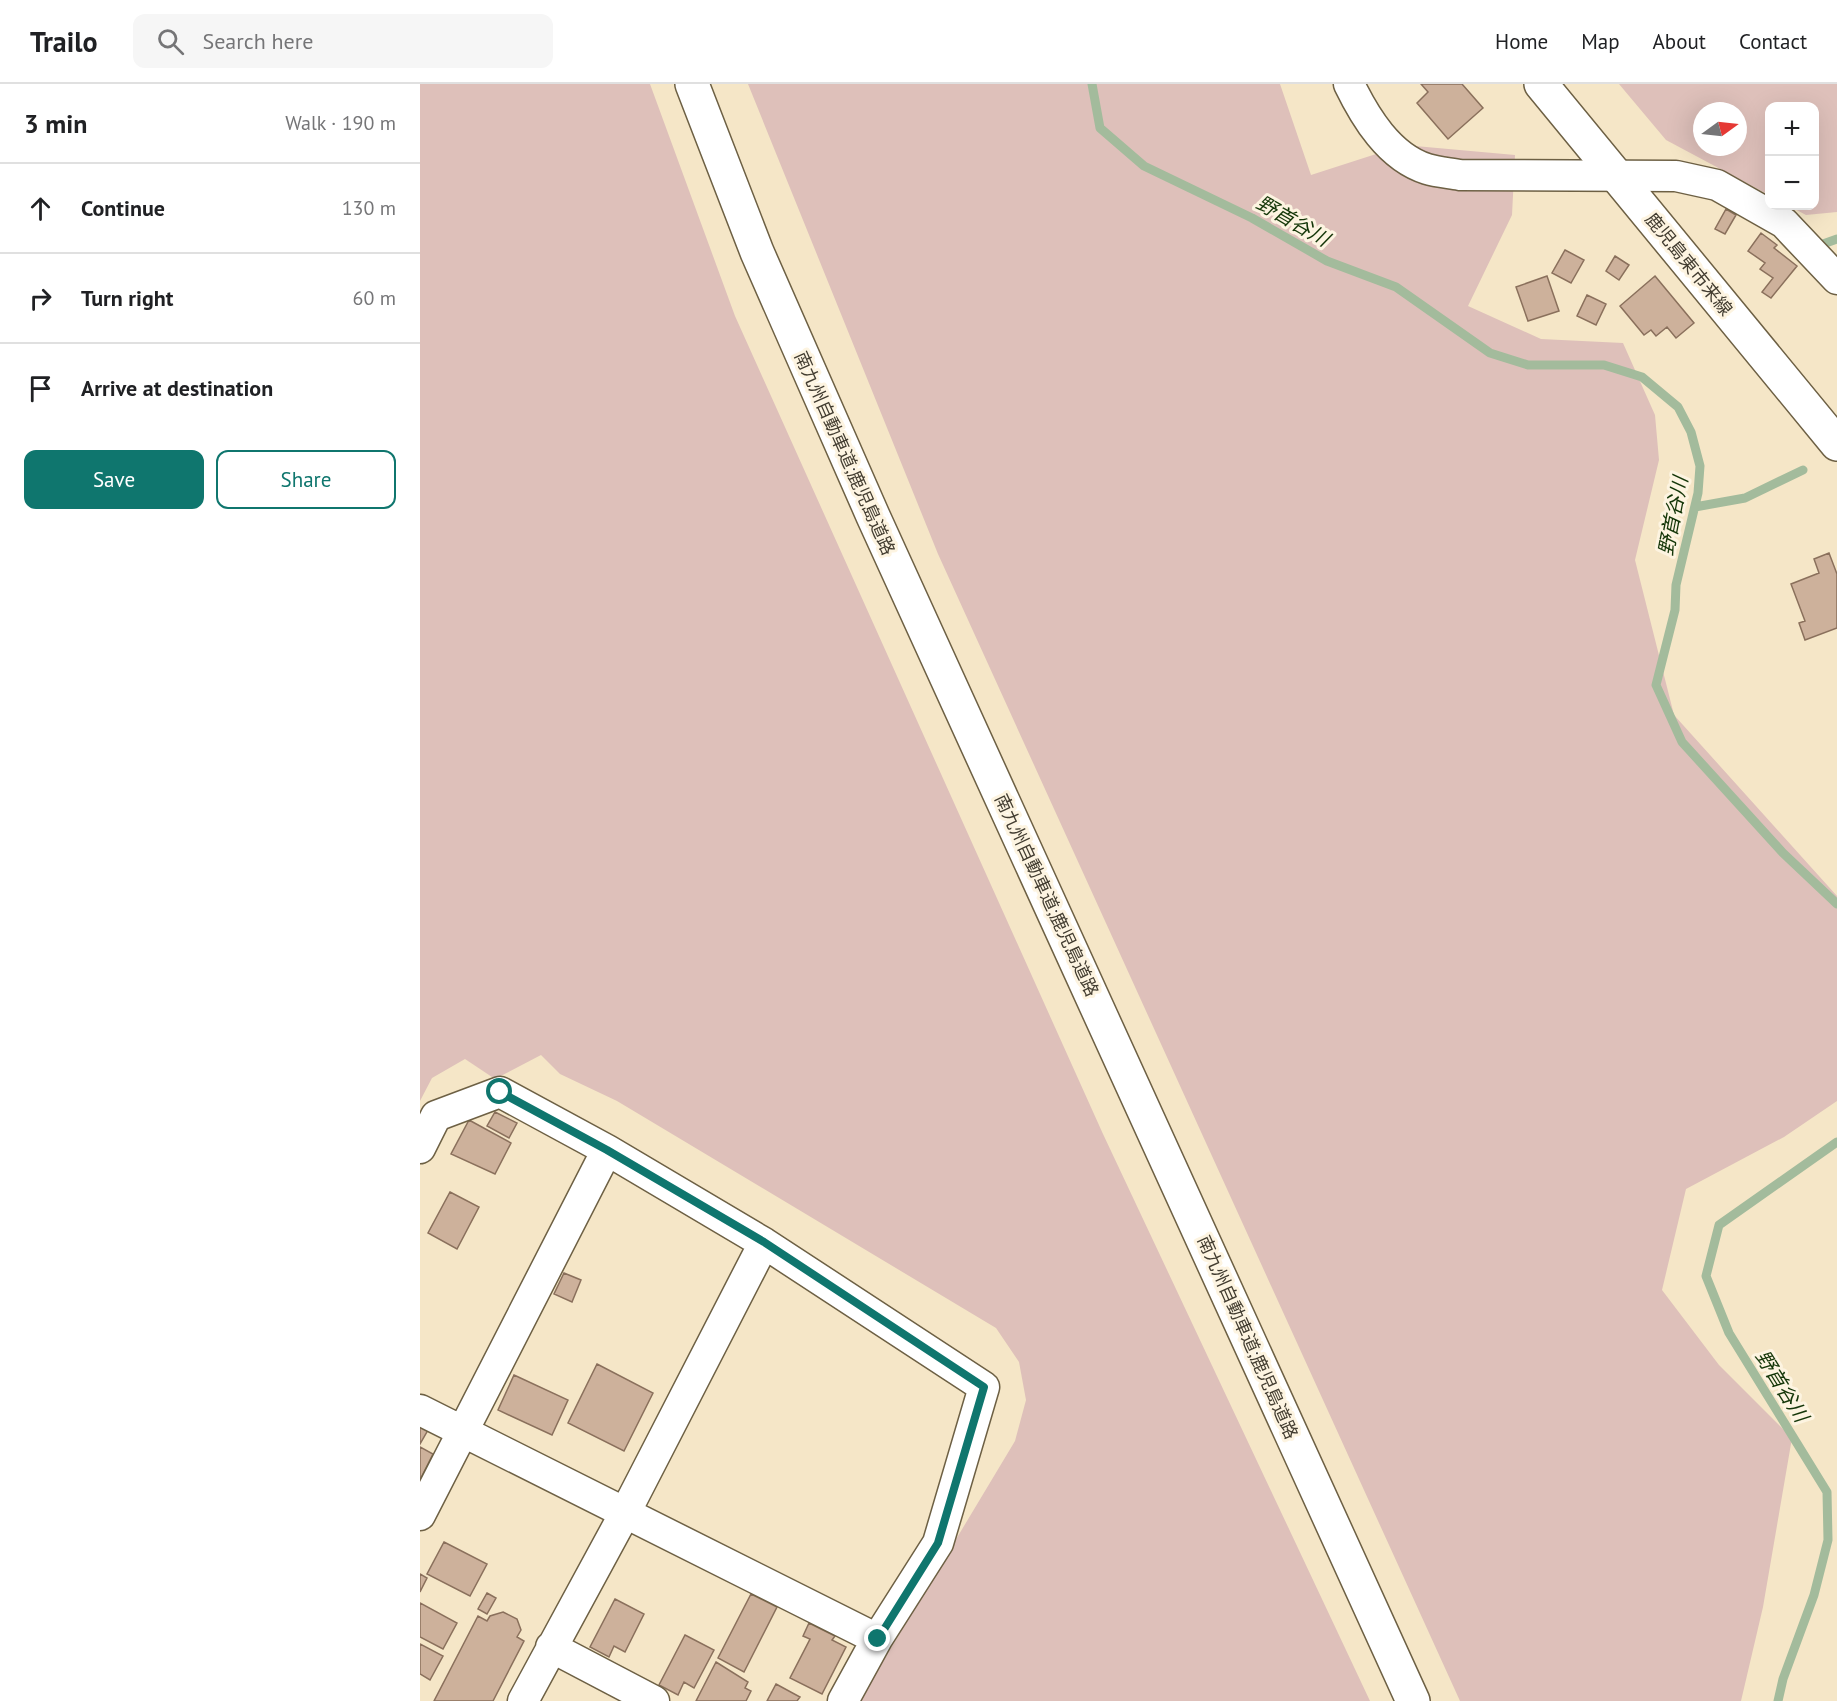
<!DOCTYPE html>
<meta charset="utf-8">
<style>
body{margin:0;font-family:"PT Sans","Noto Sans JP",sans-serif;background:#f6f6f6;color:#202124}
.controls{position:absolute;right:18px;top:18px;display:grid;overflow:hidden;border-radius:12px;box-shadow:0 6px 24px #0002}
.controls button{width:54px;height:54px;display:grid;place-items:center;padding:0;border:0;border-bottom:2px solid #e0e0e0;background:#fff;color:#202124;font:30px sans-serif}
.compass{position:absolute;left:1273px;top:18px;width:54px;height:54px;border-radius:50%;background:#fff;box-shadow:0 6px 24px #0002;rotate:75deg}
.stop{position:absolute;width:18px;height:18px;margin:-14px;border:4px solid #0f766e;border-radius:50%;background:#fff}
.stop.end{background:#0f766e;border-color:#fff;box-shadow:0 2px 6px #0008}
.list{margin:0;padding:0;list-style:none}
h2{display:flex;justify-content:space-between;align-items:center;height:78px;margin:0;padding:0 24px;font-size:26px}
h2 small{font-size:20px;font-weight:400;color:#757577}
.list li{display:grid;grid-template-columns:39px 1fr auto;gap:18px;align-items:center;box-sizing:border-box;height:90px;padding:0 24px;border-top:2px solid #e0e0e0}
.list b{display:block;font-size:22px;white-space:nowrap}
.list em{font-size:20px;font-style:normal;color:#757577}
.actions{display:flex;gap:12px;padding:18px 24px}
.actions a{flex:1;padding:14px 0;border:2px solid #0f766e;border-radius:12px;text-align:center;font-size:21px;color:#0f766e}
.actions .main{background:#0f766e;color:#fff}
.icon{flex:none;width:33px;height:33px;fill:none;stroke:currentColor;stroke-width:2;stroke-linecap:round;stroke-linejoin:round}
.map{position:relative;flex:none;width:1417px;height:1617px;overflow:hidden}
header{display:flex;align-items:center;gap:36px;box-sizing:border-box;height:84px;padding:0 30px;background:#fff;border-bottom:2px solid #e0e0e0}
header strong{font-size:28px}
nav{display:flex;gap:33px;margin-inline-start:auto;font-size:21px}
.search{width:420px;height:54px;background:#f6f6f6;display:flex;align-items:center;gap:15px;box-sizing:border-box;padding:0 21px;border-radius:12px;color:#757577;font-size:22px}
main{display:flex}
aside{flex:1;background:#fff}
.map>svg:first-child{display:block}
.green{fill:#dec0ba;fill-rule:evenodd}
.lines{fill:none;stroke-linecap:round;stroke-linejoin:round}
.stream{stroke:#a3bb9c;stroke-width:9}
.building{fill:#cdb19b;stroke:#8a705c;stroke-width:1.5}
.minor-casing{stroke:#6d6044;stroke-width:33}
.primary-casing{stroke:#6d6044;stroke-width:36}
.motorway-casing{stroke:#6d6044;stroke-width:36}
.minor{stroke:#fff;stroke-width:30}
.primary{stroke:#fff;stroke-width:33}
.motorway{stroke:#fff;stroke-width:33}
.route{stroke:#0f766e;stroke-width:8}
.labels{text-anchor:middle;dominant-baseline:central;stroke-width:6;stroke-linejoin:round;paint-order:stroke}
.street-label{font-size:18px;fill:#423c30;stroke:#fdf4e1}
.water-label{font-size:20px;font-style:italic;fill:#143608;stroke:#fdf4e1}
</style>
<header>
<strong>Trailo</strong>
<div class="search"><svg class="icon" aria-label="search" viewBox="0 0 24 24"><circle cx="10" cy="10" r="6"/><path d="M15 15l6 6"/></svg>Search here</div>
<nav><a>Home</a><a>Map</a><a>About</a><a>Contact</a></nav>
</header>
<main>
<aside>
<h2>3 min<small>Walk · 190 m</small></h2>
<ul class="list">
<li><svg class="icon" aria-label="ahead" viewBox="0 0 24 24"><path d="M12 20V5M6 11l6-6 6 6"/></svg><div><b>Continue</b></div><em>130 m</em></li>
<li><svg class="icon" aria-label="right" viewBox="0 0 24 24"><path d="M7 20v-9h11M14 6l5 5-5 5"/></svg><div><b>Turn right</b></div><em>60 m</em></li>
<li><svg class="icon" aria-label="arrive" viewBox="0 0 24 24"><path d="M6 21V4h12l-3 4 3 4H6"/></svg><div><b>Arrive at destination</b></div></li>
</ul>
<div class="actions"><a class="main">Save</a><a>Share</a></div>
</aside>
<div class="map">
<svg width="1417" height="1617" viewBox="0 0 1417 1617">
<rect width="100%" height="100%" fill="#f5e6c7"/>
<path class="green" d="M0,0H230L315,232L683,1050L950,1617H439L595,1357L606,1316L599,1278L576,1244L197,1017L140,990L121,971L75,995L45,975L12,994L0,1017Z
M328,0H860L891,91L984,61L1095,71L1092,131L1048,222L1121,255L1203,259L1235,331L1239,376L1215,476L1254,631L1417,812V1017L1364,1053L1266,1105L1242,1206L1299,1281L1372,1354L1343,1523L1321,1617H1040L518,470Z
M1199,0H1417V128L1386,131L1369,122H1394V22H1350L1349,111L1246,56ZM1282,27H1318V63H1282Z"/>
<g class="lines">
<path class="stream" d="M672,0L680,44L724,82L832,134L907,177L976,203L1070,269L1108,281H1184L1222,293L1258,323L1271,348L1280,382L1278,409L1256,501L1255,526L1236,601L1262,658L1363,769L1417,820
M1403,160L1417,155
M1275,423L1325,414L1383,386
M1358,1617L1363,1595L1394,1511L1408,1456L1407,1408L1309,1249L1286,1192L1299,1141L1417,1058"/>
</g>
<path class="building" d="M1001,0H1042L1063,24L1028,55L997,19L1008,8Z
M1306,125L1316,131L1305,150L1295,145Z
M1341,149L1357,161L1354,164L1377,182L1351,214L1342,208L1353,194L1340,185L1345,179L1328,167Z
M1145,166L1164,176L1151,199L1132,189Z
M1195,172L1209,181L1199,196L1186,187Z
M1127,192L1139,227L1108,237L1096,203Z
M1235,192L1274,239L1256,254L1247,243L1236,252L1231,246L1224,251L1200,222Z
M1167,211L1186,220L1176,241L1157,232Z
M1409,469L1417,490V544L1385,556L1379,539L1385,537L1371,500L1399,489L1394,475Z
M75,1028L97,1039L89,1054L67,1042Z
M49,1036L91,1059L75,1090L31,1070Z
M30,1108L59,1123L37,1165L8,1149Z
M144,1189L161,1196L152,1218L134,1210Z
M177,1280L233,1309L204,1367L148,1339Z
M94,1291L148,1316L132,1351L78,1326Z
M0,1341L8,1346L0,1360Z
M0,1363L13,1370L0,1396Z
M24,1458L67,1480L50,1512L7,1490Z
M0,1490L7,1494L0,1508Z
M67,1509L76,1514L67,1530L58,1525Z
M331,1510L357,1523L324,1588L298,1574Z
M195,1515L224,1530L205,1568L194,1562L189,1573L170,1563Z
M0,1519L37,1539L23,1565L0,1553Z
M83,1528L97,1535L101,1546L97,1553L104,1557L73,1617H14L58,1532L67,1537L70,1532Z
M389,1539L415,1552L412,1556L426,1563L402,1610L370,1594L390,1555L383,1552Z
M265,1551L294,1566L274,1604L264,1598L258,1611L239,1601Z
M0,1560L23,1572L10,1596L0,1590Z
M296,1578L328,1598L325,1604L331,1607L326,1617H276Z
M356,1600L380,1613L377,1617H347Z"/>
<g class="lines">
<g class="minor-casing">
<path id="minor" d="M929,0C945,33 969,73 1007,85C1017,88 1029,89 1040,91L1256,92L1297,101L1364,139L1417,195
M0,1064L16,1032L80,1008L187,1066L344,1159L564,1303L518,1459L457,1555L423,1617
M0,1326L457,1555
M0,1431L187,1066
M131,1563L234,1617
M103,1617L205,1429L344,1159"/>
</g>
<g class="primary-casing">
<path id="primary" d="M1121,0L1417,360"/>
</g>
<g class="motorway-casing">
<path id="motorway" d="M272,0L337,168L453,432L993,1617"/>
</g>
<use href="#minor" class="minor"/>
<use href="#primary" class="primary"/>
<use href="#motorway" class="motorway"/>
</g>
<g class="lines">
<path class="route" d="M80,1008L187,1066L344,1158L564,1303L518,1459L458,1555"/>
</g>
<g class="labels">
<g class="street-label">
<text transform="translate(1269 180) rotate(51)">鹿児島東市来線</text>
<text transform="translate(425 369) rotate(66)">南九州自動車道;鹿児島道路</text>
<text transform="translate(627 811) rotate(65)">南九州自動車道;鹿児島道路</text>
<text transform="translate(828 1253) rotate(66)">南九州自動車道;鹿児島道路</text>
</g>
<g class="water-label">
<text transform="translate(873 137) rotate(30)">野首谷川</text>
<text transform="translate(1253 432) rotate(-79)">野首谷川</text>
<text transform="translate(1362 1302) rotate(58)">野首谷川</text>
</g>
</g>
</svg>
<div class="controls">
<button>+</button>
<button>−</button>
</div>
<svg class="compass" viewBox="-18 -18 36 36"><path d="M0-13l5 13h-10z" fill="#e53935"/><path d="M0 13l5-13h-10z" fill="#757577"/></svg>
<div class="stop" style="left:80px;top:1008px"></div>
<div class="stop end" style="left:458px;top:1555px"></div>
</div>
</main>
